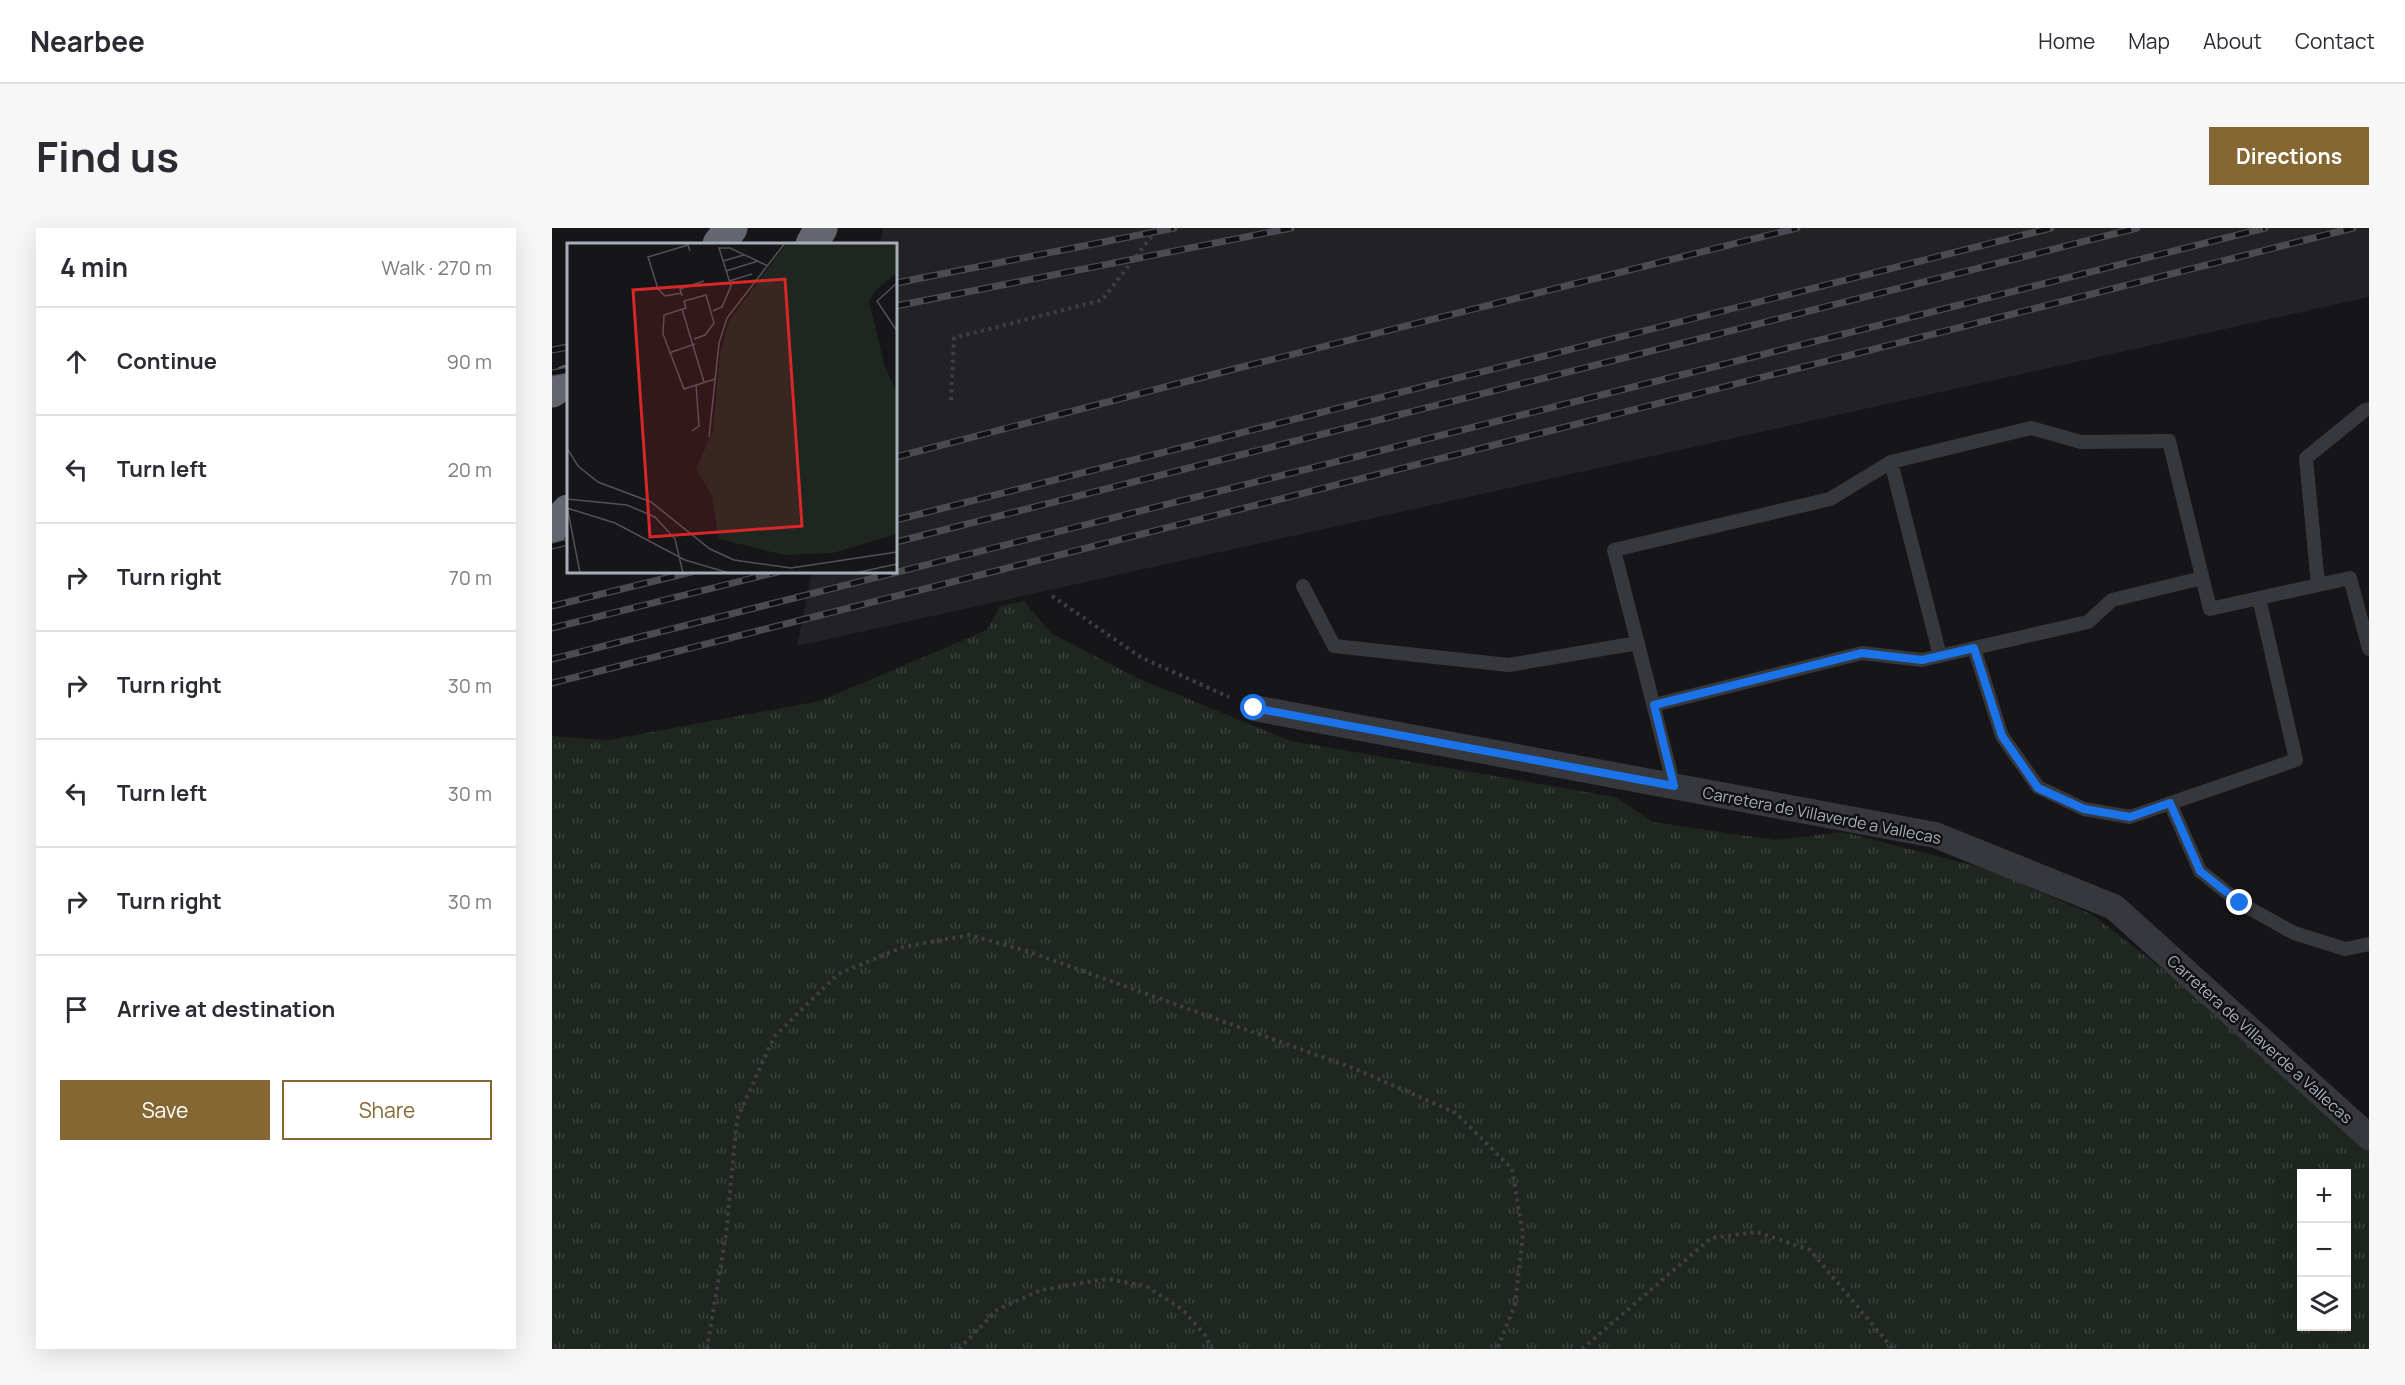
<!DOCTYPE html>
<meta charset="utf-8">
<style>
body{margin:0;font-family:Manrope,sans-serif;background:#f7f7f7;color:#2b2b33}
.controls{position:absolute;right:18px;bottom:18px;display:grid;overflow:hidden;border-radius:0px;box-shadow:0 6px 24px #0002}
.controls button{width:54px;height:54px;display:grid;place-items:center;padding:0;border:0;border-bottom:2px solid #e1e1e2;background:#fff;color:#2b2b33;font:30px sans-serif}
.stop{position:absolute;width:18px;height:18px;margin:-14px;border:4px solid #1a73e8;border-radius:50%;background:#fff}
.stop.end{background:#1a73e8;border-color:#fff;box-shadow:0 2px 6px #0008}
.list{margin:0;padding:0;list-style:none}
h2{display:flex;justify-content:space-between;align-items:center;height:78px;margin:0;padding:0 24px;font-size:26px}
h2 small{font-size:20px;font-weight:400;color:#7c7c81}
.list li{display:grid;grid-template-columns:39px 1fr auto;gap:18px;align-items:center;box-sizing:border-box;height:108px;padding:0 24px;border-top:2px solid #e1e1e2}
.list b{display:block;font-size:22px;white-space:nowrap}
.list em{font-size:20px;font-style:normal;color:#7c7c81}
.actions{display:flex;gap:12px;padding:18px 24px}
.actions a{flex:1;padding:14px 0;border:2px solid #856733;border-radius:0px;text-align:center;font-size:21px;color:#856733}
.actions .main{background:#856733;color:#fff}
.icon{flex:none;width:33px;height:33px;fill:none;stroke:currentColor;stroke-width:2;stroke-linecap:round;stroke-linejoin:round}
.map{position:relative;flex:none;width:1817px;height:1121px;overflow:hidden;border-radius:0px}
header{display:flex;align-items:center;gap:36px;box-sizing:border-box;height:84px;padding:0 30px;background:#fff;border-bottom:2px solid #e1e1e2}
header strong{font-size:28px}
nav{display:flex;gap:33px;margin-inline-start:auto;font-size:21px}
.intro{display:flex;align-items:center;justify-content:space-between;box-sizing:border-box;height:144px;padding:0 36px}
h1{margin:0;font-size:42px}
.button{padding:15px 27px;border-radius:0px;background:#856733;color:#fff;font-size:21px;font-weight:700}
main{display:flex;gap:36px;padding:0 36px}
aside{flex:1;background:#fff;border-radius:0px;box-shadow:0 6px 24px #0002}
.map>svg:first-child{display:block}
.built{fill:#222225}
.park{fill:url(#park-tufts);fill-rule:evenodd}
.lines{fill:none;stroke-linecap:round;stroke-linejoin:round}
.path{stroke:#3d3f44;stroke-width:4;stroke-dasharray:3 4.5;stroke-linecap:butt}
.lane{stroke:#37383d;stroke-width:14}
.street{stroke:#37383d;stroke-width:26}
.highway{stroke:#63666e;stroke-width:33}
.rail-casing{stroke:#4a4c52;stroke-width:7}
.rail{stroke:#111113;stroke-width:4.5;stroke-dasharray:14;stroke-linecap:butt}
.route{stroke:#1a73e8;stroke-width:8}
.labels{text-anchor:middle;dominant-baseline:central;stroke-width:5;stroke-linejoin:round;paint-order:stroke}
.street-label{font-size:16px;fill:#a8adb8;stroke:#111113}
.inset-road{fill:none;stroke:#505258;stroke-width:1.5}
.view{fill:#d62828;fill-opacity:0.15;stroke:#d62828;stroke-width:3}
.inset-edge{fill:none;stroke:#a8adb8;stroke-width:3}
</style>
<header>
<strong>Nearbee</strong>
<nav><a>Home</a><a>Map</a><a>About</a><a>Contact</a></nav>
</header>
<div class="intro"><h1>Find us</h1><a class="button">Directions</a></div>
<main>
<aside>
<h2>4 min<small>Walk · 270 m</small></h2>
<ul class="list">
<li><svg class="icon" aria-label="ahead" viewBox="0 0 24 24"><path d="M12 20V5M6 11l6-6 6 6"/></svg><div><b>Continue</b></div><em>90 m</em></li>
<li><svg class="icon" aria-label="left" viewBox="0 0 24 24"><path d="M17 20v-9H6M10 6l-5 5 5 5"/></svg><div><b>Turn left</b></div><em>20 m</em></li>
<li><svg class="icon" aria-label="right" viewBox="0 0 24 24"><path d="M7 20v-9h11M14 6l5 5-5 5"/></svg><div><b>Turn right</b></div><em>70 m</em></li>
<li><svg class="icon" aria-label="right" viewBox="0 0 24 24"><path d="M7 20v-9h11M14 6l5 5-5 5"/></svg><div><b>Turn right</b></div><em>30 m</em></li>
<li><svg class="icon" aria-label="left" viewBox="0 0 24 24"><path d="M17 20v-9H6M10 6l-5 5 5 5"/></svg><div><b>Turn left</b></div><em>30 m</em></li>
<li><svg class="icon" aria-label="right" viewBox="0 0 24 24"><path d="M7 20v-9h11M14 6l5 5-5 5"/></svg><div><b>Turn right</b></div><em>30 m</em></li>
<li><svg class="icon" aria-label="arrive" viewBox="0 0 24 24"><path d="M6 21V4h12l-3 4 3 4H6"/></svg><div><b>Arrive at destination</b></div></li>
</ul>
<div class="actions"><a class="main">Save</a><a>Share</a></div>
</aside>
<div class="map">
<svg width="1817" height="1121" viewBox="0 0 1817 1121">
<defs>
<pattern id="park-tufts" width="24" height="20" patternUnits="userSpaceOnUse" patternTransform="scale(1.5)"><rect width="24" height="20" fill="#1e261f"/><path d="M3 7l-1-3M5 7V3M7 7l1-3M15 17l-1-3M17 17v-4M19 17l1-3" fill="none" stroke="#3c433d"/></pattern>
</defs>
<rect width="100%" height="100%" fill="#161618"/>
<path class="built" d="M331,0H1817V69L245,418L260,344H344V16H328Z"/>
<path class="park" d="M472,373L499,405L585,450L739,513L1063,569L1101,594L1223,612L1291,604L1439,642L1541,687L1623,751L1817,920V1121H0V508L56,512L268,473L435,402L448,378ZM1750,946H1794V1098H1750Z"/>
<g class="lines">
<path class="path" d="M399,172L402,110L550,72L606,0
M500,368L590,430L677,469
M155,1121L174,1006L185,891L222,809L286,746L351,719L417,707L475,723L801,840L904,885L960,941L971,1006L963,1077L945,1121
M407,1121L445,1082L489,1062L555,1051L594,1058L631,1082L653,1107L660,1121
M1030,1121L1159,1010L1205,1004L1258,1022L1341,1121"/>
<path class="lane" d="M1339,234L1388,428
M1766,357L1754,230L1813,182L1817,181
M751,358L782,418L957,437L1086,415
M1707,370L1798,350L1817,421
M1102,477L1310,425L1370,432L1422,420L1536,394L1560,372L1650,350
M1122,558L1062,322L1278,271L1339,234L1479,200L1529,214L1617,213L1658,381L1707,370L1744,532L1578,589L1532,581L1486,559L1450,508L1422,420
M1618,575L1648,643L1688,675L1742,705L1793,721L1817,716"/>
<path class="street" d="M702,480L1383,607L1562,679L1817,909"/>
<path class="highway" d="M167,16L179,0
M260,16L269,0
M0,163L16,153
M0,300L16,283"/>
<g class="rail-casing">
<path id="rail" d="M344,55L622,0
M344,78L739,0
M0,122L16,119
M0,145L16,142
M344,229L686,140L1245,0
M344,292L1499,0
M344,314L1585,0
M0,318L16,314
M0,378L139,344
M0,400L225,344
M0,431L1713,0
M0,455L1801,0"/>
</g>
<use href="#rail" class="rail"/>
</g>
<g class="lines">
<path class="route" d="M702,480L1122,558L1102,477L1310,425L1370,432L1422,420L1450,508L1486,560L1532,581L1578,589L1618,575L1648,643L1688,675"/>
</g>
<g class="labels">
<g class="street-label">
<text transform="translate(1270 587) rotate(11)">Carretera de Villaverde a Vallecas</text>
<text transform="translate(1708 811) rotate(42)">Carretera de Villaverde a Vallecas</text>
</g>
</g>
<g transform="translate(15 15)">
<rect width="330" height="330" fill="#161618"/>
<path d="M220,0H330V30L310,46L302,58L318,124L330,149V291L266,310L217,312L152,296L145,253L129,226L146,188L153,112L162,78Z" fill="#1e261f"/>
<path class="inset-road" d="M156,18L177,12M159,28L191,18M162,38L185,31M330,40L310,58L330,88M115,50L98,53L91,46L81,14L121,2L123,8M115,53L113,46L137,38M115,66L137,139M146,68L155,64L164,43L152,5H163L201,23M127,96L138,92L147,80L139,52L117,58L119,65L97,72L96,91L117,146L148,136M102,110L128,101M125,188L132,183L129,142M142,194L152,100L160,75L218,0M0,205L11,223L31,239L84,259L143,306L167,317L224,325L330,309M0,256L60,262L88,274L108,296L116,330M0,263L13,330M0,265L48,280L118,317L162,330M288,330L330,321"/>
<path class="view" d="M218,36L235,283L83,294L66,47Z"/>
<rect width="330" height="330" class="inset-edge"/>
</g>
</svg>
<div class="controls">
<button>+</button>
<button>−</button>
<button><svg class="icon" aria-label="layers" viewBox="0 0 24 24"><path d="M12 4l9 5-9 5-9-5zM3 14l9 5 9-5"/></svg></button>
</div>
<div class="stop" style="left:702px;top:480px"></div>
<div class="stop end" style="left:1688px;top:675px"></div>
</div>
</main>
